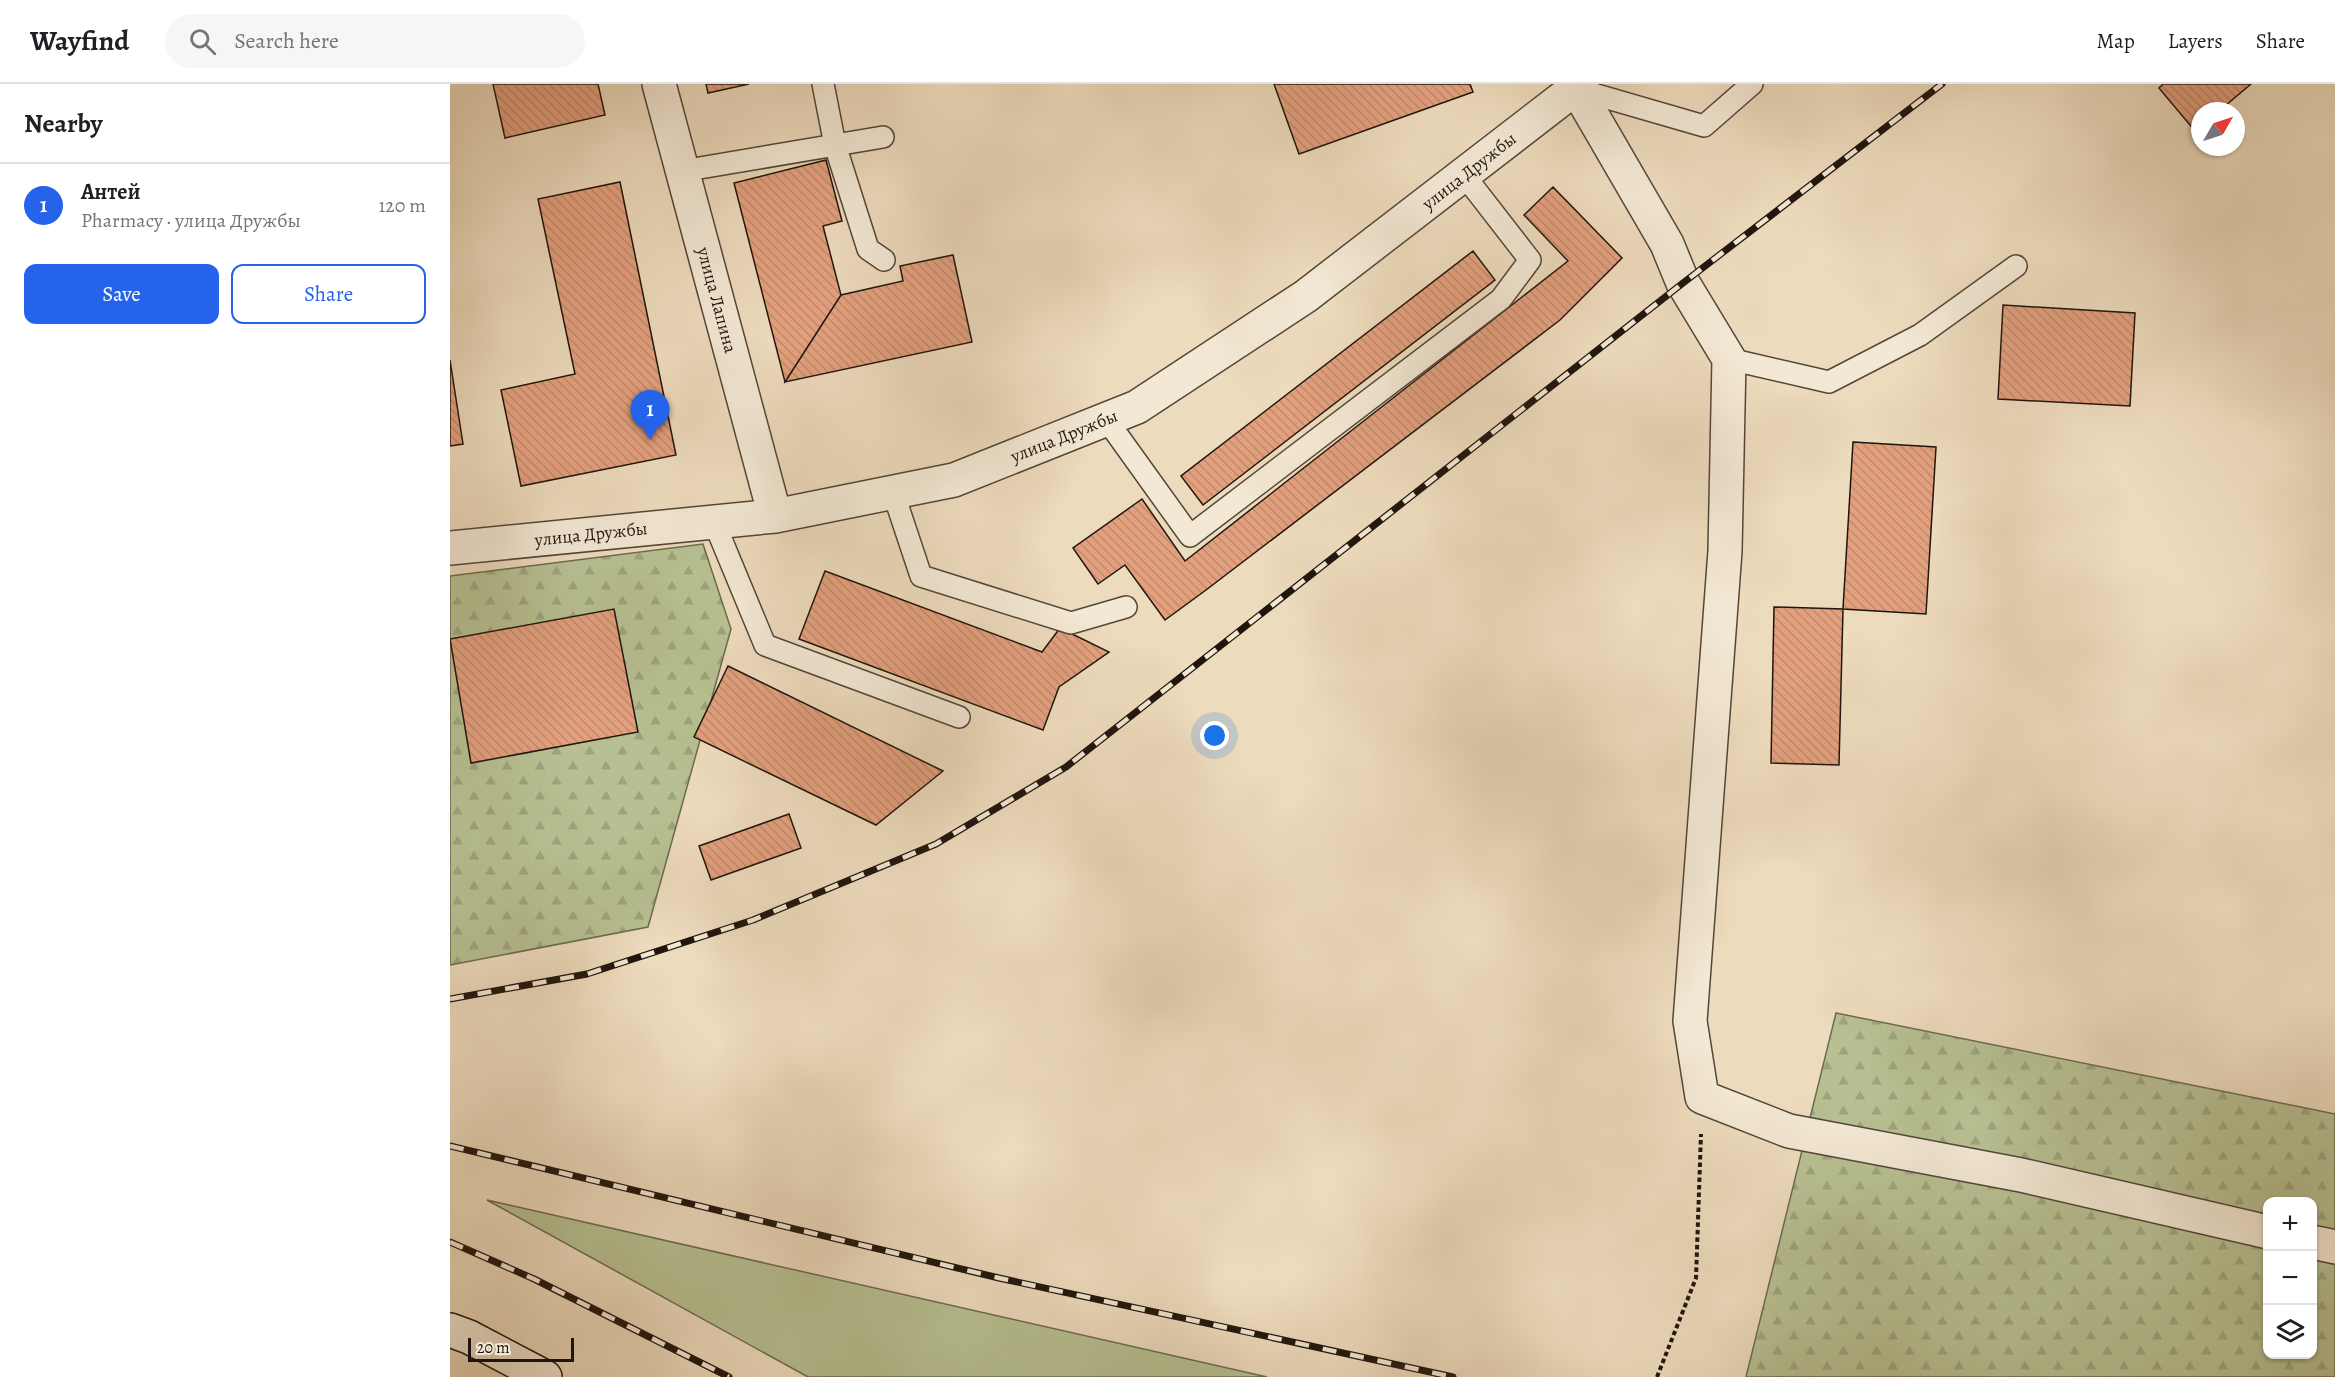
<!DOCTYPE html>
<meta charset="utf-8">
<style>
body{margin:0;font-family:Alegreya,serif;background:#f6f6f6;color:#202124}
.controls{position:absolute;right:18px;bottom:18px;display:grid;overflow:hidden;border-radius:12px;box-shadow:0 2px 4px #0004}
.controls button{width:54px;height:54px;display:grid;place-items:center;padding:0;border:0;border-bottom:2px solid #e0e0e0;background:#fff;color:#202124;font:30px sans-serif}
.compass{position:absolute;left:1741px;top:18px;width:54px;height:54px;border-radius:50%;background:#fff;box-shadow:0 2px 4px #0004;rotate:51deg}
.scale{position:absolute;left:18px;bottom:15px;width:106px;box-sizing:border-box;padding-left:6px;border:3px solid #20150e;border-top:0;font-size:16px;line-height:21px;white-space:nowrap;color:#20150e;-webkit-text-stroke:4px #f3e8d4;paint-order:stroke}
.you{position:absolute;left:765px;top:652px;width:21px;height:21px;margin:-15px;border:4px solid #fff;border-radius:50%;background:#1a73e8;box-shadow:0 0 0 9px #1a73e833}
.badge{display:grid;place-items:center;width:39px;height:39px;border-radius:50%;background:#2563eb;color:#fff;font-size:20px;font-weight:700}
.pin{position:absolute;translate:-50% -50px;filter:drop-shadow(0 2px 3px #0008)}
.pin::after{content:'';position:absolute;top:32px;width:21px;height:18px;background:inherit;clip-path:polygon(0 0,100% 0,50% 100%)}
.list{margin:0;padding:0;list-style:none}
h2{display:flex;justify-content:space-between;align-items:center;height:78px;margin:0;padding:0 24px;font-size:26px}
h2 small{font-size:20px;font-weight:400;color:#757577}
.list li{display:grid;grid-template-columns:39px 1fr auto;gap:18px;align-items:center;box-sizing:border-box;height:84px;padding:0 24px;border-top:2px solid #e0e0e0}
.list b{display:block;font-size:22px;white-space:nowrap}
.list p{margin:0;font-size:20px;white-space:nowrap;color:#757577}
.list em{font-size:20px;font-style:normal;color:#757577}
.actions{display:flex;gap:12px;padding:18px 24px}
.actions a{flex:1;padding:14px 0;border:2px solid #2563eb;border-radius:12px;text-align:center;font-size:21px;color:#2563eb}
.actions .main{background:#2563eb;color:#fff}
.icon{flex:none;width:33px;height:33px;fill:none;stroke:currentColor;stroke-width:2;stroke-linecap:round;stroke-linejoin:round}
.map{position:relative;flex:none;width:1885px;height:1293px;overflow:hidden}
header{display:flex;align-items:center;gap:36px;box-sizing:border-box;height:84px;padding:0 30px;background:#fff;border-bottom:2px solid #e0e0e0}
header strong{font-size:28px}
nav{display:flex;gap:33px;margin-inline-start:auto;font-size:21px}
.search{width:420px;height:54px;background:#f6f6f6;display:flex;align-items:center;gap:15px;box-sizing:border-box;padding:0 21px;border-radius:33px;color:#757577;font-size:22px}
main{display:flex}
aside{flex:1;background:#fff}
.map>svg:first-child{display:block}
.grass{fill:#b7c092;stroke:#6c6a50;stroke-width:1.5}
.forest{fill:url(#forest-firs);stroke:#6c6a50;stroke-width:1.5;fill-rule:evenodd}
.building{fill:url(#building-back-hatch);stroke:#20150e;stroke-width:1.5}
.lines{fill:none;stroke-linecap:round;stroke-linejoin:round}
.service-casing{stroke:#53463a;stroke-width:24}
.minor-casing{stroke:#53463a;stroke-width:36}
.secondary-casing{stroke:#20150e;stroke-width:36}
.path{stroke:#20150e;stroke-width:4;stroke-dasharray:4.5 3;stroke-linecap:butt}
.service{stroke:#f3e8d4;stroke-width:21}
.minor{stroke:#f3e8d4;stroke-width:33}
.secondary{stroke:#f3e8d4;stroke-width:33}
.rail-casing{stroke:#20150e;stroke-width:7}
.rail{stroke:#f3e8d4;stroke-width:4.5;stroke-dasharray:14;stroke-linecap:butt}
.labels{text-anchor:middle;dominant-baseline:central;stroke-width:6;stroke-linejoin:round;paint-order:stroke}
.street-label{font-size:18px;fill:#20150e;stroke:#f3e8d4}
</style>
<header>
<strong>Wayfind</strong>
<div class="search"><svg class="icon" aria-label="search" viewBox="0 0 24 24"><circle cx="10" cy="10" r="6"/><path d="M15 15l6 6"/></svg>Search here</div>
<nav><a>Map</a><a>Layers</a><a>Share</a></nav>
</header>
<main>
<aside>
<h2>Nearby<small></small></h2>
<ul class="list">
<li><span class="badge">1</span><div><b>Антей</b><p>Pharmacy · улица Дружбы</p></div><em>120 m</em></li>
</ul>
<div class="actions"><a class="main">Save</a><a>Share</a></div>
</aside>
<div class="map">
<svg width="1885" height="1293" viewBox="0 0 1885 1293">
<defs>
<pattern id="forest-firs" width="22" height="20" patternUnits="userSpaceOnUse" patternTransform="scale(1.5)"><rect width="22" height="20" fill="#b7c092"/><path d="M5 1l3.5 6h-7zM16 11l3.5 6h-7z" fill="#9da47d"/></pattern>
<pattern id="building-back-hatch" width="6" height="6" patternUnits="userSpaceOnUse" patternTransform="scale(1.5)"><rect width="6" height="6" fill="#e3a07e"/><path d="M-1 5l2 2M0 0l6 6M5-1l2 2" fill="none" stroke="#c2896c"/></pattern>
</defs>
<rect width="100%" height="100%" fill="#eddbbd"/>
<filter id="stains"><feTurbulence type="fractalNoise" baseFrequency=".00333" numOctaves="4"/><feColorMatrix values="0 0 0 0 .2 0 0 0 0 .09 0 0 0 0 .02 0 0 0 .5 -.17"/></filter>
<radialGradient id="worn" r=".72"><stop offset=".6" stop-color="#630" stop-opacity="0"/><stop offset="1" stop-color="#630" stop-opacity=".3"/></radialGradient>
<path class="grass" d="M37,1116L817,1293H358Z"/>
<path class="forest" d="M253,460L281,545L198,843L0,881V492Z
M1386,929L1885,1030V1293H1296ZM1818,1118H1862V1270H1818Z"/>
<path class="building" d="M43,0H148L155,31L55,54Z
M256,0H299L258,9Z
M824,0H1020L1023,8L849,70Z
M1713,0H1801L1769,27H1750V43L1745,47L1709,4Z
M376,76L392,137L373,142L391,211L335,298L284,99Z
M170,98L226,371L71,402L51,306L125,290L88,115Z
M1103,103L1172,174L1110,236L756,506L715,536L675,481L648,500L623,464L692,415L735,477L1118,177L1074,131Z
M1023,167L1045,196L753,421L731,392Z
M503,171L522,258L335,298L391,211L453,197L450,182Z
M1553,221L1685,229L1680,322L1548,315Z
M0,276L13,360L0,362Z
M1403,358L1486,363L1476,530L1393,525Z
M375,487L592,568L610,544L659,568L609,603L593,646L349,555Z
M1324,523L1393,525L1389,681L1321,679Z
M164,525L188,648L21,679L0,555Z
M278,582L493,687L426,741L244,653Z
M339,730L351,764L261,796L249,762Z"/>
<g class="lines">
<g class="service-casing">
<path id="service" d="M373,0L385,61L418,165L434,176
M1126,5L1254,42L1302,0
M232,87L433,53
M1279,275L1379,298L1470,251L1566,182
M656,335L740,452L1051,215L1080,176L1014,91
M443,408L471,492L621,539L676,523
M264,438L315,561L509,633"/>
</g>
<g class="minor-casing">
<path id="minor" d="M209,0L325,432
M1124,0L1217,160L1233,199L1279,275L1275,467L1240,937L1252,1013L1339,1047L1571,1091L1818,1148
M0,464L325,432L504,396L687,323L856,212L1131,0
M1862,1158L1885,1163"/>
</g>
<g class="secondary-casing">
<path id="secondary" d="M0,1246L19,1253L95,1293"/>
</g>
<path class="path" d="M1207,1293L1246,1194L1251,1050"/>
<use href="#service" class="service"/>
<use href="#minor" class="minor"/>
<use href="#secondary" class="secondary"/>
<g class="rail-casing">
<path id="rail" d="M0,915L137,890L303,836L486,760L616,683L1233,199L1492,0
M0,1062L549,1194L1003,1293
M0,1158L84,1195L279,1293"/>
</g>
<use href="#rail" class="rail"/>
</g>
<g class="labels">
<g class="street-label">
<text transform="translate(1019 87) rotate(-38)">улица Дружбы</text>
<text transform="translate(267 216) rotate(75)">улица Лапина</text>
<text transform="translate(614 352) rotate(-22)">улица Дружбы</text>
<text transform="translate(141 450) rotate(-6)">улица Дружбы</text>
</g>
</g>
<rect width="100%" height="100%" filter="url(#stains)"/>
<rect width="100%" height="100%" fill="url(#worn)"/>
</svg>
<div class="controls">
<button>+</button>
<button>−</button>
<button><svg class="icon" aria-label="layers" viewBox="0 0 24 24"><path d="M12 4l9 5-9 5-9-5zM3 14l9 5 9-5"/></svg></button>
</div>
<svg class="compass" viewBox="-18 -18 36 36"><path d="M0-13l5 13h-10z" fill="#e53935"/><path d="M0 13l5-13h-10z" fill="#757577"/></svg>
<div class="scale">20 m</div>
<div class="you"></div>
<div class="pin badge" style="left:200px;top:356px">1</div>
</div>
</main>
